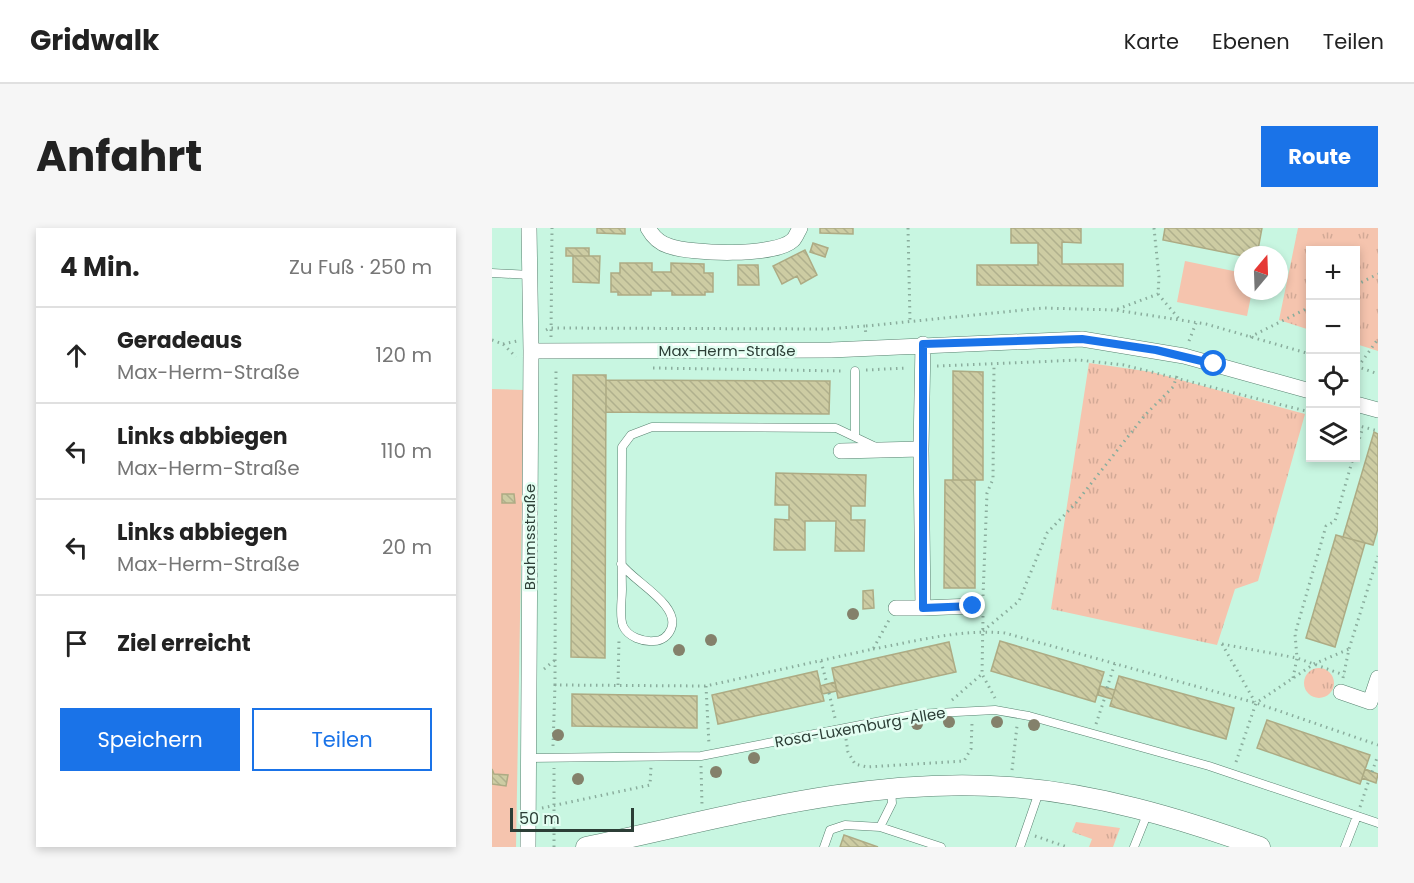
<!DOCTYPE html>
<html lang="de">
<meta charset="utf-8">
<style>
body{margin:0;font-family:Poppins,sans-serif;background:#f6f6f6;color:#222}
.controls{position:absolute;right:18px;top:18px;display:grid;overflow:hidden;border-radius:0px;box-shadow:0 3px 9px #0003}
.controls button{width:54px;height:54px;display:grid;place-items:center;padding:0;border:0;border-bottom:2px solid #e0e0e0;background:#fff;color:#222;font:30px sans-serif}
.compass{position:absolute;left:742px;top:18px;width:54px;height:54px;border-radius:50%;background:#fff;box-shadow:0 3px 9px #0003;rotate:19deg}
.scale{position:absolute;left:18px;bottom:15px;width:124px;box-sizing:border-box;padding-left:6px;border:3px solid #2c3e36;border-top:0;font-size:16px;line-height:21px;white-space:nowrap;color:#2c3e36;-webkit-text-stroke:4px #e3fef2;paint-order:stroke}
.stop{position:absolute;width:18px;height:18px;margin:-14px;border:4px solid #1a73e8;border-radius:50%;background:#fff}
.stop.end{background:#1a73e8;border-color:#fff;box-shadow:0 2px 6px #0008}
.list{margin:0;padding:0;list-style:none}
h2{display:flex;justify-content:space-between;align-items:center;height:78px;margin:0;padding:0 24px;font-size:26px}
h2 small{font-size:20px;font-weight:400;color:#767676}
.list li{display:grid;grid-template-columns:39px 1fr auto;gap:18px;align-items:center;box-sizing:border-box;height:96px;padding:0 24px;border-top:2px solid #e0e0e0}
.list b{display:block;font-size:22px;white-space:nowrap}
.list p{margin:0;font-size:20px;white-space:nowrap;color:#767676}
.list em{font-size:20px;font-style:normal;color:#767676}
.actions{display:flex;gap:12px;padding:18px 24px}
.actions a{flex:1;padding:14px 0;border:2px solid #1a73e8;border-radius:0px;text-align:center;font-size:21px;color:#1a73e8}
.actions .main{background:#1a73e8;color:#fff}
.icon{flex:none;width:33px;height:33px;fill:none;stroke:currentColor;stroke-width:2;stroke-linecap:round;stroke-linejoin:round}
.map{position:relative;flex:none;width:886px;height:619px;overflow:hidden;border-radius:0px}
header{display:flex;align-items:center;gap:36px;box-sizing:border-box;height:84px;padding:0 30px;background:#fff;border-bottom:2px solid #e0e0e0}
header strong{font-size:28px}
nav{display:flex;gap:33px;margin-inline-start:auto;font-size:21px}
.intro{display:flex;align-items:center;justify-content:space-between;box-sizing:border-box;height:144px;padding:0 36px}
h1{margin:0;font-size:42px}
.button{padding:15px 27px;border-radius:0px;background:#1a73e8;color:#fff;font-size:21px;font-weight:700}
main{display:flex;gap:36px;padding:0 36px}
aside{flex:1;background:#fff;border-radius:0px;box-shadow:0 3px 9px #0003}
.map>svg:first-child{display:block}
.grass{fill:url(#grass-tufts)}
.garden{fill:#f5c4ae}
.building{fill:url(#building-back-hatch);stroke:#adab84;stroke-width:1.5}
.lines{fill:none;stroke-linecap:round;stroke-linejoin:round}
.service-casing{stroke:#588270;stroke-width:9}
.minor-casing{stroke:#588270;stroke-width:16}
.tertiary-casing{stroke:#588270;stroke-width:21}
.path{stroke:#8aad9d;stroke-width:3;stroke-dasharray:1.5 4.5;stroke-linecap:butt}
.service{stroke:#fff;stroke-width:8}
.minor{stroke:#fff;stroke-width:15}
.tertiary{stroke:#fff;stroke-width:20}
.tree{fill:#84816b}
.route{stroke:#1a73e8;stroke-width:8}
.labels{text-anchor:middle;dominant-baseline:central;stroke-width:5;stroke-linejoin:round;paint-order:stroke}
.street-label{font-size:15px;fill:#2c3e36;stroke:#e3fef2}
</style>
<header>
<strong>Gridwalk</strong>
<nav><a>Karte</a><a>Ebenen</a><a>Teilen</a></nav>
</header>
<div class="intro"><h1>Anfahrt</h1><a class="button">Route</a></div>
<main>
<aside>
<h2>4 Min.<small>Zu Fuß · 250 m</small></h2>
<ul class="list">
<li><svg class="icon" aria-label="ahead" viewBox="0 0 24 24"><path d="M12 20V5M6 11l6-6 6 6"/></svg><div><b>Geradeaus</b><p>Max-Herm-Straße</p></div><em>120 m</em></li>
<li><svg class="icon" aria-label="left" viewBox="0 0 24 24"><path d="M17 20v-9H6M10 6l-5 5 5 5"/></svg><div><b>Links abbiegen</b><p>Max-Herm-Straße</p></div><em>110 m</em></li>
<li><svg class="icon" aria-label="left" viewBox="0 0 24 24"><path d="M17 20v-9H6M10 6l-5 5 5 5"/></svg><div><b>Links abbiegen</b><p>Max-Herm-Straße</p></div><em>20 m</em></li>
<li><svg class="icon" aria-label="arrive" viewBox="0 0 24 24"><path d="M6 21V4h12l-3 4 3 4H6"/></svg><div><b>Ziel erreicht</b></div></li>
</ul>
<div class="actions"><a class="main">Speichern</a><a>Teilen</a></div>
</aside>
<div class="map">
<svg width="886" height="619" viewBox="0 0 886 619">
<defs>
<pattern id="grass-tufts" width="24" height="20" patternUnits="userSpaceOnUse" patternTransform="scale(1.5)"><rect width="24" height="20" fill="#f5c4ae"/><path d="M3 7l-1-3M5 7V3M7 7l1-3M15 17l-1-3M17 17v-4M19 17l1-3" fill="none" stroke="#d2a996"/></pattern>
<pattern id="building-back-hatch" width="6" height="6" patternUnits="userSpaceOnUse" patternTransform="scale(1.5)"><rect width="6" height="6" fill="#cdcca3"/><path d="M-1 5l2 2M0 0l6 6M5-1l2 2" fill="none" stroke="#b0b08d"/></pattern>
</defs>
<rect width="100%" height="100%" fill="#c8f6e1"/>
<path class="grass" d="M806,0H886V123L864,116V22H818V102L787,92Z
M597,135L660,144L813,186L766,353L743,361L725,417L559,381Z
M812 455a15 15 0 1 1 30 0a15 15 0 1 1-30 0Z
M584,594L628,600L621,619H597L600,611L580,604Z"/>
<path class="garden" d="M693,33L751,45V63H760L755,88L685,74Z
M0,161L32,162L24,619H0Z"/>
<path class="building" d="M105,0H133V6L105,5Z
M328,0H361V6L328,5Z
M519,0H589V15L570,14V36H631V58L485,57V37H546V15H519Z
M673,0H770L765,27L751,28L671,12Z
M321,15L336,20L333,29L318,24Z
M74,20H97V28H74Z
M313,22L325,47L309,56L305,48L290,56L281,38Z
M81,28H108L107,55L81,54Z
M128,35H160V44H179V35L212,36V45H221V64H213V67H180V63H159V67H126V64H119V45H128Z
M246,37H266L267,57H246Z
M461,143L491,144V252H461Z
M81,147H114L113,430L79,429Z
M114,152L338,153L337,186L114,184Z
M882,204L886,206V300L881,317L851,309Z
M284,245L374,247L373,278H359V292H373L372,323H343L344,293H313V322H282L283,291L297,292V277H283Z
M453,252H483V360H452Z
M10,266H22L23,275H10Z
M844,307L873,315L843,419L814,410Z
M381,362L382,380L371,381V363Z
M508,413L612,444L603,474L499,443Z
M457,414L464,444L346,470L340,440Z
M325,443L332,473L226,496L220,467Z
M627,448L742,480L734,511L618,478Z
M343,454L345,463L330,466L328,458Z
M608,458L623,462L620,471L606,467Z
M80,466L205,468V500L80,498Z
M775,492L878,527L868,556L765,520Z
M0,541L2,546L16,547L14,558L0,556Z
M873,541L886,546L884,555L870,550Z
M352,607L386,619H348Z"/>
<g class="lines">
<g class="service-casing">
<path id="service" d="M0,45L38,47
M363,208V143
M129,336C142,354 189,377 179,401C176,408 170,413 162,413C151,414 136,409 131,398C127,388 130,372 130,361C129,314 130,267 130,219L139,207L160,199L344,200L386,220
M36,530L209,528L425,486L503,482L537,488L717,538L886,595
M388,599L449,619
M332,619L338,602L353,597L388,599L400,575L399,562
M528,619L547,564
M642,619L656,584
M853,619L865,588"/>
</g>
<g class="minor-casing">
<path id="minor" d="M156,0C161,9 167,15 177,18C199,26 283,29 301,12C304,9 306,3 308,0
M39,123L339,122L590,111L692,128L818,163
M864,176L886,182
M349,223L429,221L431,116
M404,380H431L429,221
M431,380L481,378
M849,464L878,474L886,450
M36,619L39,123L37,0"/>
</g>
<g class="tertiary-casing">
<path id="tertiary" d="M94,619C232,590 374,548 517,559C603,565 687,590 768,619"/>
</g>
<path class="path" d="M416,0L418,93
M662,0L667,49L666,66L623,82L714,96L818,126
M864,57L886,46
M666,66L688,92
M374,98L551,80L623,82
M54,102L58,100L335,101L373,98L374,107
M59,109L60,0
M758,109L818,79
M0,112L11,116L24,129
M697,113L704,95
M11,116L25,113
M445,138L587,132L632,137L818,184
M864,138L886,146
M866,139L886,111
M161,140L352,143
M374,142L415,140
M864,197L886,203
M864,222L871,199
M491,368L495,265L501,251L502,137
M491,388L490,446L503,470
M491,403L527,373L555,305L583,276L653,187L681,159L685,148
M730,416L805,430L852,447
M730,416L763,474
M381,421C425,413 468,401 513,405L764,475L886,517
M329,433L335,456
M52,441L63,432
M801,450L805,430L803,406L834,298L843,293L861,230
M851,450L857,421L886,328
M63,457L64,139
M126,457L127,411
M214,458L217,517
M615,460L623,435
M337,465L343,490
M460,472L490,446
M604,496L613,469
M354,511L356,524L363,536L375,539L472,533L479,521L480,495
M61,518L63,457L214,458L381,421L397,392
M744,534L764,475L822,436L857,421
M209,538L210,577
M520,542L525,498
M880,544L886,527
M868,579L877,552
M50,580L158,557L159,539
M543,608L575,619
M62,619V540"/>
<use href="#service" class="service"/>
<use href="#minor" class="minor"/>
<use href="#tertiary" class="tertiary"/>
</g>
<g class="tree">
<circle cx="361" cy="386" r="6"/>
<circle cx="219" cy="412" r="6"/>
<circle cx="187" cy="422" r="6"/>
<circle cx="457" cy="494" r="6"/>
<circle cx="505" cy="494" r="6"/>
<circle cx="425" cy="496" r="6"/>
<circle cx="542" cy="497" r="6"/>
<circle cx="66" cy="507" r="6"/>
<circle cx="262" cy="530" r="6"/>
<circle cx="224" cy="544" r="6"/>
<circle cx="86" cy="551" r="6"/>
</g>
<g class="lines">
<path class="route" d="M481,378L431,380V116L590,111L664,122L722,136"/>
</g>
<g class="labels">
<g class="street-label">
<text x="235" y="122">Max-Herm-Straße</text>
<text transform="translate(37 309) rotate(-90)">Brahmsstraße</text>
<text transform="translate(368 499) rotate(-10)">Rosa-Luxemburg-Allee</text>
</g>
</g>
</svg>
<div class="controls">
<button>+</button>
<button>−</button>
<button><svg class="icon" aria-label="locate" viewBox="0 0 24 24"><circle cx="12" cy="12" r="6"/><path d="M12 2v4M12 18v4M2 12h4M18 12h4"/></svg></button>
<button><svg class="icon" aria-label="layers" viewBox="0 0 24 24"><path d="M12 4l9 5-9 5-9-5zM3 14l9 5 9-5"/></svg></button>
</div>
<svg class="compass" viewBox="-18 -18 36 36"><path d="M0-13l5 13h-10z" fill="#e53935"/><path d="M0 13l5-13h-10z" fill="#767676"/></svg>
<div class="scale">50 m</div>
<div class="stop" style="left:722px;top:136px"></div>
<div class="stop end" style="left:481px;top:378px"></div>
</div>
</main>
